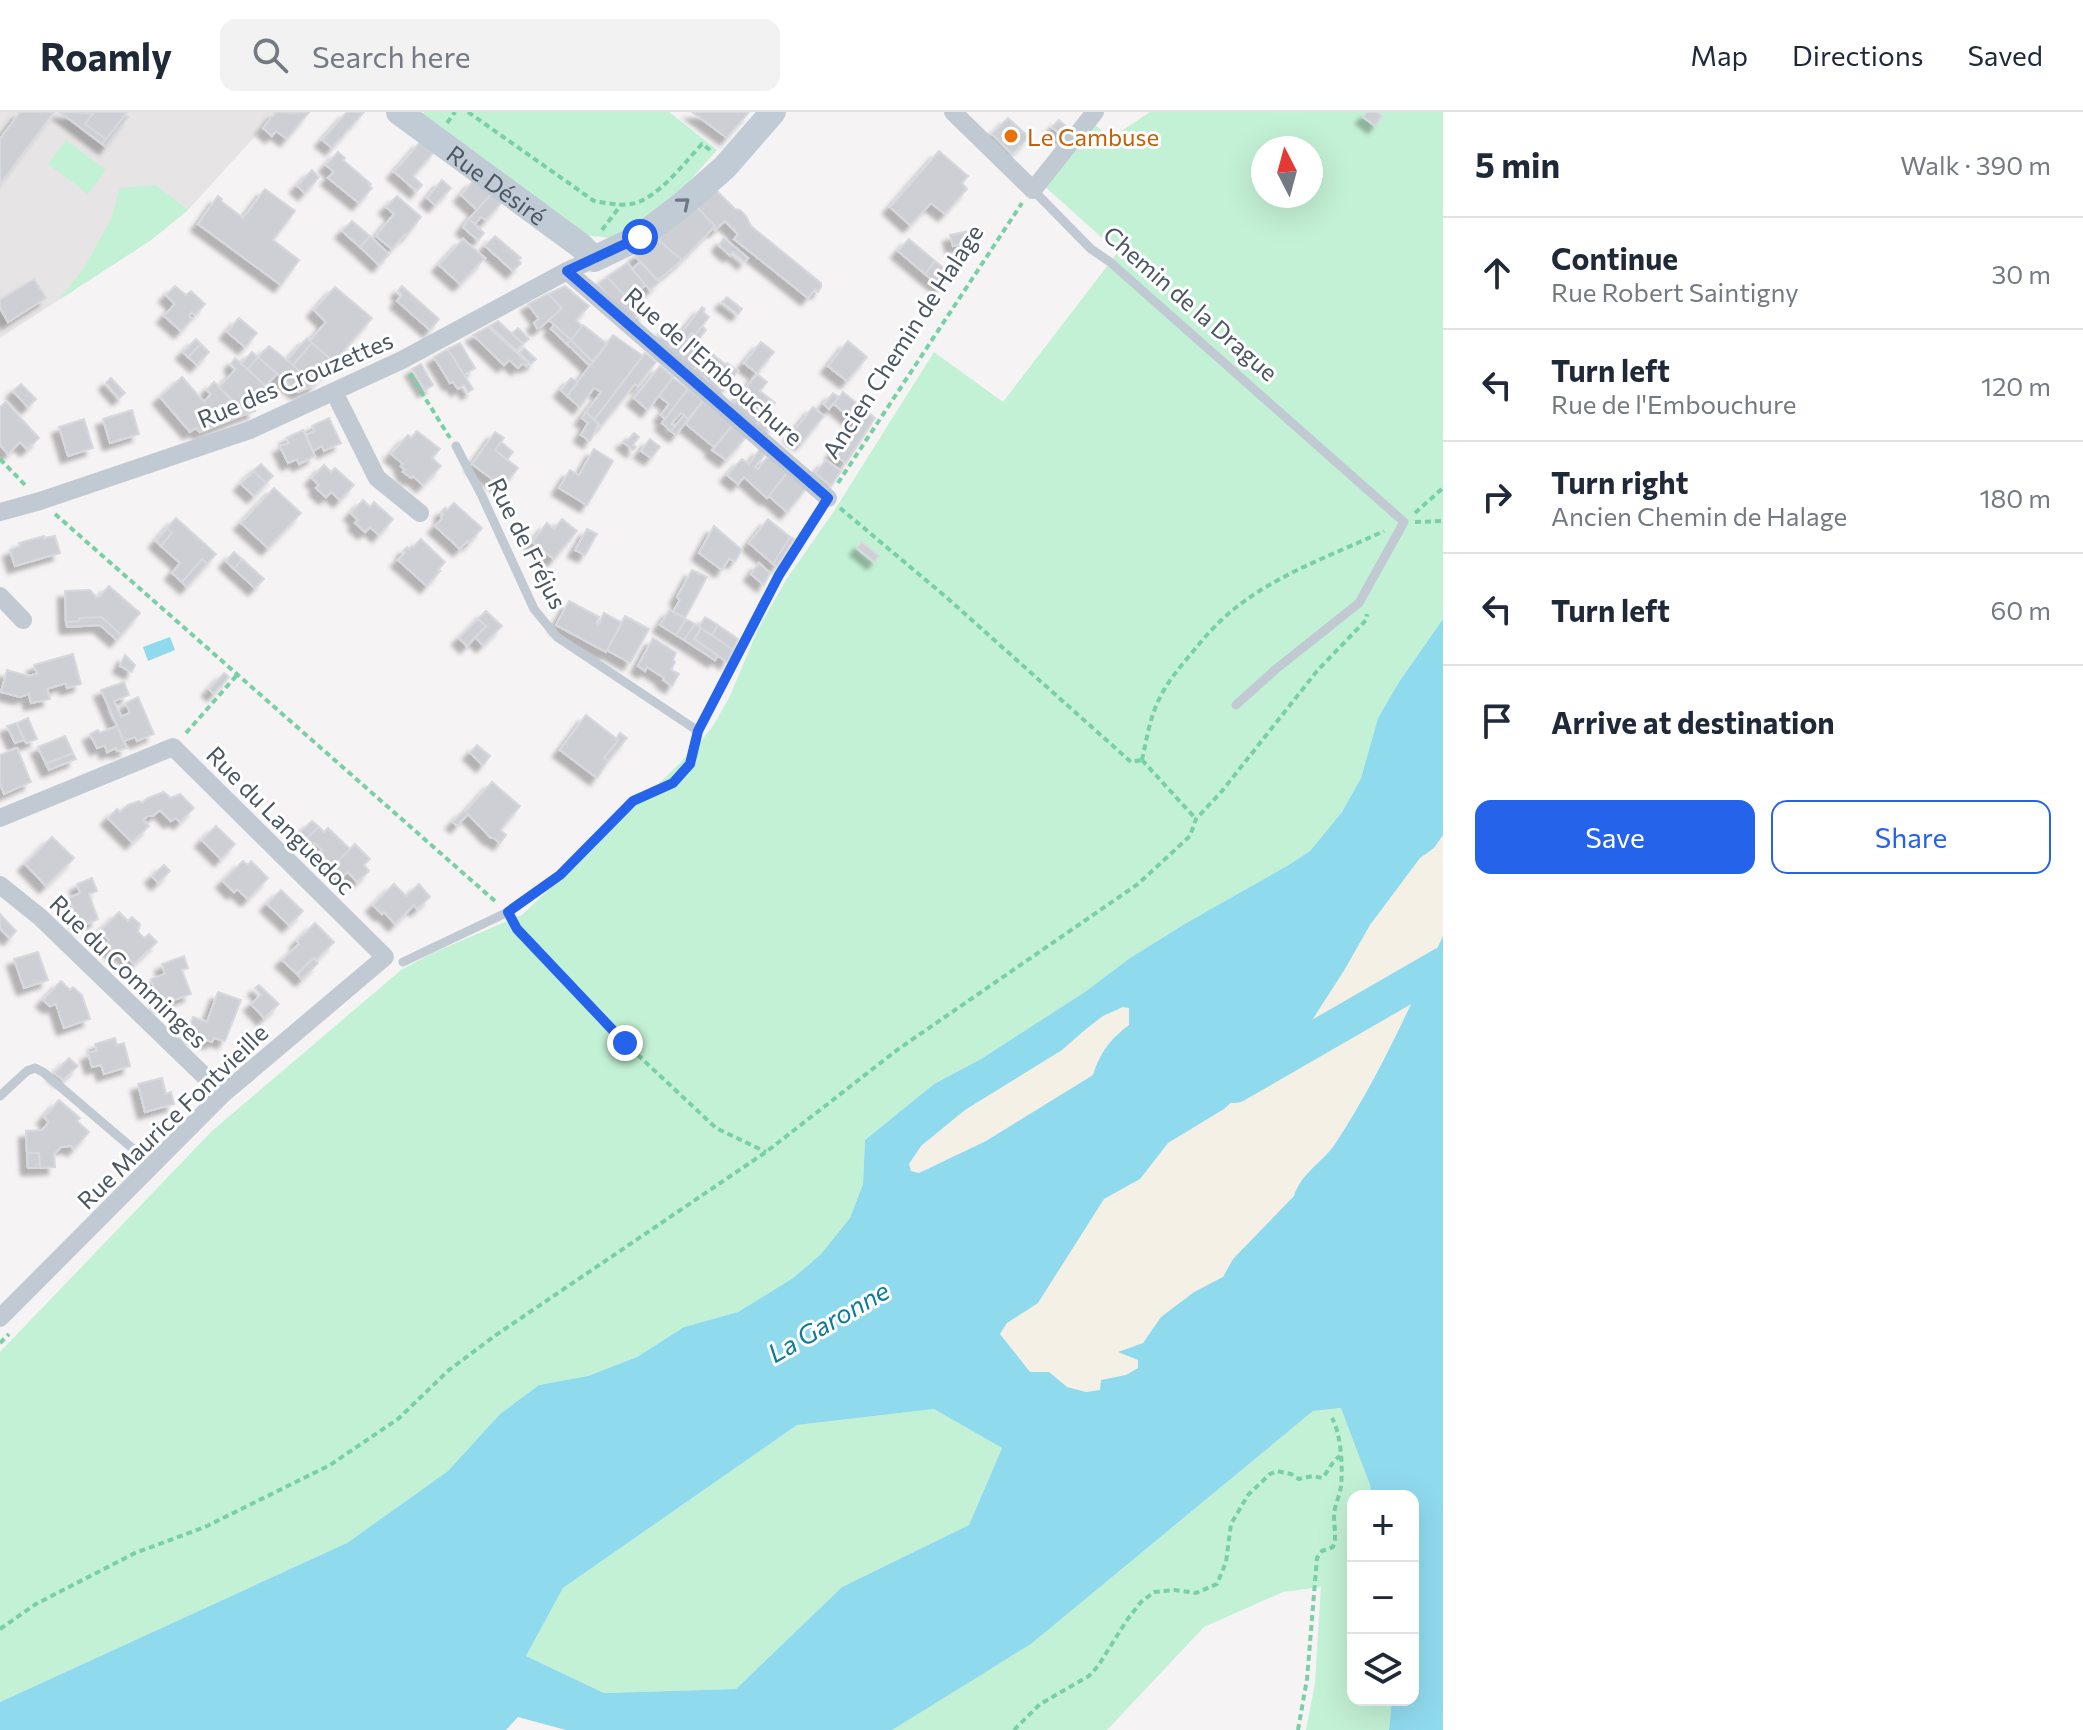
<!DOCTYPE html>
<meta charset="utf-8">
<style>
body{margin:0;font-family:Commissioner,sans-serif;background:#f2f2f3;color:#1f2937}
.controls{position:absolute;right:24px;bottom:24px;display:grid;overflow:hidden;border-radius:16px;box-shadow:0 8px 32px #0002}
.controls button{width:72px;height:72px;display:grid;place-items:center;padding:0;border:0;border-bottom:2px solid #e0e1e3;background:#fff;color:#1f2937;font:40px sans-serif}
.compass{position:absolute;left:1251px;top:24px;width:72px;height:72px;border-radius:50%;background:#fff;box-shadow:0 8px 32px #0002;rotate:354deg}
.stop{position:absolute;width:24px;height:24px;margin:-18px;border:6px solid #2563eb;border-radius:50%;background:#fff}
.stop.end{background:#2563eb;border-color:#fff;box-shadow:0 2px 8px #0008}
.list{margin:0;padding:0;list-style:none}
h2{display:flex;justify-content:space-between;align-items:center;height:104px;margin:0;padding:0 32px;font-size:34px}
h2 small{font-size:26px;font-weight:400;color:#747a83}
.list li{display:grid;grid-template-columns:52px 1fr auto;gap:24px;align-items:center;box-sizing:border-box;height:112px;padding:0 32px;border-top:2px solid #e0e1e3}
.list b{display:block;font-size:30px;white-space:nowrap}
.list p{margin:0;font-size:26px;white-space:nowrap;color:#747a83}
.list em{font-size:26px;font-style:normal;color:#747a83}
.actions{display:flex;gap:16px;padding:24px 32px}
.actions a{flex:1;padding:18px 0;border:2px solid #2563eb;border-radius:16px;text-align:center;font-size:28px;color:#2563eb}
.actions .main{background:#2563eb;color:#fff}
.icon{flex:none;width:44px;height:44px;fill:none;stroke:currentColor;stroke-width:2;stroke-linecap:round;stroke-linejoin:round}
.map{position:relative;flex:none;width:1443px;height:1618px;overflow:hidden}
header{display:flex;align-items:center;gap:48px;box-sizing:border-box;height:112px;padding:0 40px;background:#fff;border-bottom:2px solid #e0e1e3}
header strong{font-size:38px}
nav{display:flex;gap:44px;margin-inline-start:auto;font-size:28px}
.search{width:560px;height:72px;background:#f2f2f3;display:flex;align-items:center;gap:20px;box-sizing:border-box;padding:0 28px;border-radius:16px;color:#747a83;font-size:30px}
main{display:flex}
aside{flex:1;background:#fff}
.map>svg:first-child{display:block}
.education{fill:#e6e4e5}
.green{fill:#c3f1d5;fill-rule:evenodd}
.sand{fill:#f5f0e5}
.water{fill:#90daee;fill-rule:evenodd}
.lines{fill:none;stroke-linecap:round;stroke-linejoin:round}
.river{stroke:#90daee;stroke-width:36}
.building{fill:#cdcfd5;stroke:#d7d9de;stroke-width:2;filter:url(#shadow)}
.path{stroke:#7ad0a6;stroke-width:4;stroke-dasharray:6 4;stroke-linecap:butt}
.lane{stroke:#c1cad2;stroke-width:9}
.street{stroke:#c1cad2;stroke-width:18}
.secondary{stroke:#c1cbd6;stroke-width:26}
.oneway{stroke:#6e7984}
.route{stroke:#2563eb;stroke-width:10}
.food-dot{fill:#e8710a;stroke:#fff;stroke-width:3}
.labels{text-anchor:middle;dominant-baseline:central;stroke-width:6;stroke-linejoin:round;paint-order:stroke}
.food-label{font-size:24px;fill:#c56008;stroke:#fff;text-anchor:start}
.street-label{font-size:24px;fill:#4a5661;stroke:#fff}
.water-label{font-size:26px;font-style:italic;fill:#0c7c9b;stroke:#fff}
</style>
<header>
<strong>Roamly</strong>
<div class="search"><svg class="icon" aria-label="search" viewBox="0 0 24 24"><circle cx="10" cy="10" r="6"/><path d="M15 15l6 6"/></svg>Search here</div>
<nav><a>Map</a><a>Directions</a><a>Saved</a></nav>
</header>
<main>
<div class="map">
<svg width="1443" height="1618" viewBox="0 0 1443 1618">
<defs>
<filter id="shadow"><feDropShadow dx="-7" dy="7" stdDeviation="2" flood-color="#0004"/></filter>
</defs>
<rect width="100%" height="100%" fill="#f5f3f3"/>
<path class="education" d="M0,0H275L259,20L188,98L151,128L0,226Z"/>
<path class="green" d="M424,0H669L717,38L668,93L618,127L585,123L421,5Z
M1150,0H1443V507L1399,570L1378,606L1361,666L1342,700L1310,739L1287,754L1188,810L1130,846L1086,880L981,947L934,972L865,1028L863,1072L850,1106L821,1142L793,1166L738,1200L684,1215L637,1245L588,1264L539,1273L500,1302L448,1359L347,1431L0,1590V1240L212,1019L401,858L435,840L522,803L676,655L701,629L713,614L730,584L758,517L786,468L834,399L934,240L1003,290L1118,140L1042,72L1095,13L1111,26ZM1263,36H1311V84H1263Z
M66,28L106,58L88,82L48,52Z
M156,73L188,98L151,128L59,188L84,156L111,107L120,76Z
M1342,1296L1370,1373L1372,1384H1353V1588H1392L1389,1618H1306L1315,1571L1321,1475L1283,1480L1204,1515L1107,1618H890L1031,1532L1313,1299Z
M934,1297L1002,1336L969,1413L842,1475L736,1577L604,1581L526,1544L563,1476L797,1313Z"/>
<path class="sand" d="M1443,723V824L1399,917L1367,977L1333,1035L1297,1072L1294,1084L1233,1147L1223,1165L1194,1180L1161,1205L1143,1231L1119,1240L1138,1248V1256L1126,1263L1101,1268V1278L1086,1280L1067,1275L1049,1260H1030L1000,1222L1007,1211L1038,1191L1104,1087L1140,1067L1168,1031L1224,997L1300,927L1345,857L1370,813L1420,746L1434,736Z
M1124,895L1129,896V913C1110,927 1100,941 1093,963L986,1029L918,1061L911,1059L909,1052L921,1034L965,998L1038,953L1103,904Z"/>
<path class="water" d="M1443,507V723L1434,736L1420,746L1370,813L1345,857L1300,927L1224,997L1168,1031L1140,1067L1104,1087L1038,1191L1007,1211L1000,1222L1030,1260H1049L1067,1275L1086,1280L1100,1278L1101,1268L1126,1263L1138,1256V1248L1118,1240L1143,1231L1161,1205L1194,1180L1223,1165L1233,1147L1294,1084C1301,1061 1322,1051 1335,1032C1378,967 1410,894 1443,824V1618H1389L1392,1588H1413V1384H1372L1370,1373L1341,1296L1313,1299L1031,1532L892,1618H566L518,1605L506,1618H0V1590L347,1431L448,1359L500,1302L539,1273L588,1264L637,1245L684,1215L738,1200L793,1166L821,1142L850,1106L863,1072L865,1028L934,972L981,947L1085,880L1130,846L1188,810L1287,754L1310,739L1342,700L1361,666L1378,606L1399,570ZM1123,895L1129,896V913C1110,927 1100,941 1093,963L986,1029L919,1061L911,1059L909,1052L921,1034L965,998L1062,938L1086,917L1103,904ZM934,1297L1002,1336L969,1413L842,1475L736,1577L604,1581L526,1544L563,1476L797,1313Z
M170,525L175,538L148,549L143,535Z"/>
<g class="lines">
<path class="river" d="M1235,973L1443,853"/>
</g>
<path class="building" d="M20,0H54L0,72V27Z
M60,0L88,1L94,0L85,12L106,27L102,32Z
M94,0H127L106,27L85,12Z
M276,0L290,1L309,0L287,27L276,19L272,24L263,16Z
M347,0H364L332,36L322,28Z
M692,0H749L727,26Z
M1367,0H1377L1382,4L1375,14L1363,5Z
M125,3L128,5L106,35L102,32Z
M1008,6L1029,25L1012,42L992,22Z
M1059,8L1071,19L1064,26L1052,15Z
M421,29L435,39L413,64L422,73L417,79L394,60Z
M939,39L968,64L962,71L967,77L945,102L931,91L910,113L890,95Z
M338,40L345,46L343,48L371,72L369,74L372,76L359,91L328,66L334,60L326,53Z
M312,58L319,65L305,81L297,74Z
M442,68L451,76L435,93L427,86Z
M474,68L492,81L477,98L461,83Z
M712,74L735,97L740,98L746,104L751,114L821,171V175L818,180L815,177L808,186L734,127L738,122L725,109L715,118L713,116L715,114L694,92Z
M265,77L295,99L273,128L299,148L281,173L198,112L218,84L222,87L221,89L243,106Z
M492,81L503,89L486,108L481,105L475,112L469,107Z
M397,84L421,105L407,123L405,122L392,137L376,124L394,102L386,95Z
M694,92L715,114L682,148L658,128Z
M469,107L484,121L478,128L463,115Z
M352,109L370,124L360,135L342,119Z
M978,117L981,128L953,134L950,123Z
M370,124L389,142L379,153L360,135Z
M495,124L521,146L518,148L521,151L513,159L485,134Z
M724,126L748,146L744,150L733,140L730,143L719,133Z
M463,127L485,146L460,172L439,153Z
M909,127L935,149L925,162L898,139Z
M658,128L682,148L658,168L635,144Z
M935,149L950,161L941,175L925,162Z
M640,150L659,170L650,178L632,157Z
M627,151L646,173L627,186L607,165Z
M607,165L627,186L631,183L645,202L643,204L640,201L631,209L598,172Z
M34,167L46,186L8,210L0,196V188Z
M175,174L186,183L191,179L205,192L195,203L192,200L189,204L192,207L181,219L164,204L175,192L166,183Z
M402,174L439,207L430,218L397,189L402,183L398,179Z
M565,174L589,194L576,208L582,214L571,228L549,208L562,196L548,182Z
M335,175L372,206L334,250L310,229L326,210L314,198Z
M548,182L562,196L541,215L537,216L534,211L539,207L528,192Z
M727,185L742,197L738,202L722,190Z
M702,195L705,197L703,200L709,205L695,223L692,221L687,227L706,243L692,260L667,239Z
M239,206L257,221L245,235L227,220Z
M498,209L523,232L516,238L490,214Z
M554,213L571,228L567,232L551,217Z
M583,213L607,232L593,250L571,228Z
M702,214L706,218L694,233L687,227L692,221L695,223Z
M488,215L528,251L526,254L523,251L518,256L509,248L504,253L473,223Z
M668,215L679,224L667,239L656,229Z
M518,216L529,227L523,232L512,221Z
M613,223L643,244L594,308L586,300L601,280L594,276L580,295L567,284Z
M307,226L312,231L293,253L287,248Z
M196,227L201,232L188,245L183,240Z
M571,228L593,250L590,254L567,232Z
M848,229L867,245L847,269L828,254Z
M761,230L774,240L757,261L744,251Z
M312,231L334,250L314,273L293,253Z
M460,231L475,256L464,263L448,237Z
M201,232L209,240L197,253L188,245Z
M269,234L293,253L315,273L298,280L258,245Z
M524,236L536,247L531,252L519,241Z
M448,237L464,263L473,277L468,280L464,273L458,277L453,270L450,271L434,245Z
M709,239L726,253L727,251L738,259L733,265L706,243Z
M252,240L258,245L248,257L241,252Z
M645,241L656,250L638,274L635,272L601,314L594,308Z
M706,243L733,265L720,283L705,271L708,269L704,265L702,268L692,260Z
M258,245L277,262L265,274L248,257Z
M235,246L267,275L263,279L261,278L249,290L254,295L255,299L246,302L219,275L236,257L231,252Z
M421,252L433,273L425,278L412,257Z
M660,254L673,265L648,298L634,286Z
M757,262L767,270L760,279L775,291L757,313L732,293Z
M182,265L204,290L211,282L207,278L214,270L246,302L200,320L196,316L190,320L160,285Z
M111,266L125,281L119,286L106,271Z
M571,266L578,270L567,284L561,278Z
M673,266L688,277L665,307L661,303L669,292L659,284Z
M21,272L36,287L28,295L13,279Z
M688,277L703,289L688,307L681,301L671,312L675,314L671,319L662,311Z
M843,280L875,306L846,351L832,341L856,311L834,292Z
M833,281L839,285L829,297L824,292Z
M703,289L733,313L714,335L686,312Z
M6,290L39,326L27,337L20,330L8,342L0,333V295Z
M813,295L824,304L802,331L791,323Z
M132,298L139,322L110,331L103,307Z
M586,300L599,312L590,329L581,323L588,311L582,306Z
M767,301L776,309L766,321L757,313Z
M684,303L688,307L676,323L671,319Z
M329,306L341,331L324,339L322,334L313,339L306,323L315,319L312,314Z
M84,307L93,336L68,344L59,315Z
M733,313L746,325L726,348L712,338Z
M303,318L315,344L299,352L297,347L288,351L280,334L289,331L286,326Z
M417,319L440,337L432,346L441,354L423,373L413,364L411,366L403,360L405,358L401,354L403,352L391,342L408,323L411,326Z
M495,320L504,326L495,338L518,356L503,375L472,352Z
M634,321L639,325L633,333L636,335L633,338L623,330L626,327L628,328Z
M650,327L660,335L651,346L641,339Z
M501,330L513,340L507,348L495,338Z
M594,337L613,349L587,393L559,376L570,358L579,363Z
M760,337L765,342L755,355L758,357L768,344L787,361L767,386L744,365L738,372L727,363L742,347L749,352Z
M826,348L841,359L831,374L815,361Z
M261,352L273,364L266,371L253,359Z
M324,353L331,360L335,356L354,373L340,388L331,380L326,385L316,376L319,373L312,366Z
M253,359L266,371L254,384L241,372Z
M787,361L806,377L787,400L769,384Z
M274,376L301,401L268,436L241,411Z
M363,388L370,395L374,390L393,407L379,423L370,415L365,420L355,411L358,408L351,401Z
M454,391L482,416L469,431L467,429L460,437L435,414L442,407L441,405L444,402L441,400L445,396L447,398Z
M176,406L216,442L207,452L202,447L182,470L172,461L180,451L161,434L172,421L167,416Z
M562,407L577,419L554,447L532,430L547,411L554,417Z
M768,407L790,425L773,452L749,431Z
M714,414L742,438L735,449L729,447L722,458L699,441Z
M167,416L172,421L161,434L156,429Z
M587,417L597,422L585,443L575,438Z
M44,424V426L55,424L60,441L15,454L10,438L20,434L19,431Z
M790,425L794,427L777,454L773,452Z
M421,427L445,450L438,458L440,459L427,474L398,448L405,441L403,439L407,435L409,437L412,434L413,435Z
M862,430L879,444L874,450L857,436Z
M234,440L242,447L234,457L226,449Z
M202,447L207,452L187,475L182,470Z
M242,447L264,467L255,476L234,457Z
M759,451L770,461L764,473L751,462Z
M692,458L707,465L685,506L673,500L680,488L677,485Z
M109,474L140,501L121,523L102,505L80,506L79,509L66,510L65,479L90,478L96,485L100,484Z
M569,489L599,505L596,511L598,513L604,501L622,511L606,540L556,513Z
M670,498L686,507L676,523L660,513Z
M486,499L502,514L483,533L475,525L486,514L478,507Z
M625,504L649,517L630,551L607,538Z
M102,505L121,523L117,528L100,513L67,515L66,510L79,509L80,506Z
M705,505L718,513L712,523L699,515Z
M478,507L486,514L467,534L459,526Z
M686,507L695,512L684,528L676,523Z
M695,512L701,516L694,527L718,543L715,548L684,528Z
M718,513L738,527L733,538L712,523Z
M701,516L733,538L727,550L694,527Z
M653,526L676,541L673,548L675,550L671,558L679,562L672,574L663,568L664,566L647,555L645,559L638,554Z
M73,542L81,572L67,576L66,571L47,577L50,587L31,591L29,582L20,585L1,580L7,558L28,564L37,562L34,553Z
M125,543L135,553L132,560L120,554Z
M224,561L229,565L214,582L209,577Z
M124,570L129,583L114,589L121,605L130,601L126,591L138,585L154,622L137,629L135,625L124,629L101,578Z
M586,603L618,628L604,646L608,649L597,666L560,638Z
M28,606L37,627L26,631L17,611Z
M17,611L24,628L15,631L7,614Z
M117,614L127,636L117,639L116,636L107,640L105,633L97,636L90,622L98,618L100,621Z
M620,621L627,626L608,649L604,646L618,628L616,627Z
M65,624L73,641L46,652L38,635Z
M477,633L490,644L483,653L470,641Z
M17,636L31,670L4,682L0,671V643Z
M73,641L76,647L49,658L46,652Z
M492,670L520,694L500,718L506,723L500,731L494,726H491L468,702L457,714L453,710L463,699L465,700Z
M164,680L171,686L180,682L194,696L180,710L176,706L171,709L160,698L153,704H148L143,708L149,714L132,730L108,706L117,697L120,700L128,693L139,689L142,691L148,686Z
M312,709L319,715L306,727L300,720Z
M216,714L235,732L221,747L202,728Z
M319,715L324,720L328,716L350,737L333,754L319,740L322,738L315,731L313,733L306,727Z
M52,725L74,746L46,774L25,752Z
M355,732L370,747L364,753L369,759L357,770L348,760L343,764L333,754Z
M243,749L248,753L251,749L268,766L248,787L237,777L234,780L223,769Z
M164,753L170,759L158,771L152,764Z
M92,766L97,779L89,782L98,807L80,815L69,786L80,781L77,772Z
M394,772L406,784L419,772L430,785L417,797L414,793L395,812L384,800L382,802L373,793Z
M281,778L303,799L289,813L267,792Z
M119,800L128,809L132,805L140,812L138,820L144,826L149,822L157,830L134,852L121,840L117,843L106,832L109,828L100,819Z
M0,802L16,819L10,826L0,816Z
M315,811L334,830L316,848L314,846L297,862L282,848L299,832L297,829Z
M38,840L48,868L24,876L14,847Z
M184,844L188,856L182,858L191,882L160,893L151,867L165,862L162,852Z
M314,846L318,851L302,867L297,862Z
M61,869L70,878L73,875L82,883L90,907L64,916L56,892L50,894L43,888Z
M259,873L279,892L264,906L251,892L261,883L255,876Z
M218,880L241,888L225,929L214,926L212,930L187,921L193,905L207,910Z
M115,926L117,933L124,931L130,954L104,962L101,953L92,955L88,941L97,939L95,932Z
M69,946L78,954L63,968L54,961Z
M162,966L166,982L171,980L174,992L145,1000L138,972Z
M59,988L80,1006L77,1009L89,1020L74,1037L71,1034L61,1035L54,1042L55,1055L40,1056L39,1041H27L26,1019L42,1018L49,1010L44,1005Z
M27,1041H39L40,1056H28Z"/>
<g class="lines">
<path class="path" d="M468,0L594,89C606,91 619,94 631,92C657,88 685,50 702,32L710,38
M447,11L455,0
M602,118L621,93
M410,262L450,326
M0,347L26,374
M838,371L1022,91
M840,396L946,485L1122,642L1131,650L1142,648
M1415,401L1443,376
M55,402L496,790
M1415,410L1443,409
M186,621L237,563
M1142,648C1146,630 1149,611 1156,594C1163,577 1174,562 1186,548C1199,532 1211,517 1227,503C1271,464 1331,444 1384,419
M1142,648L1196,707
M514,812L517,817L625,931L716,1016L766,1040
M0,1231L9,1222
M0,1517L36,1492L135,1441L205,1415L330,1353L398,1307L449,1258L496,1223L766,1040L897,938L1138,772L1190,724L1196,707L1222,679L1317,559L1366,508L1367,502
M1014,1618L1040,1592L1089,1564L1098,1554L1127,1508L1141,1490L1154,1480L1175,1478L1196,1481L1217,1472L1226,1450L1231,1412L1248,1383L1270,1362L1277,1359L1291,1362L1299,1367L1313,1364L1322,1366C1330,1358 1330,1351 1340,1344
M1298,1618L1307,1567L1317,1446L1322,1439L1333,1435C1337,1424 1334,1416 1334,1404C1334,1394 1340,1384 1341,1374C1343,1356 1341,1321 1332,1306"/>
<path class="lane" d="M1033,78L1091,137L1110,150L1404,410L1359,491L1276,557L1236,593
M456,334L482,384L534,497L557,525L698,619
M403,850L508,800L560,763L633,689L673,671L690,652L698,619L779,463L828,386
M0,984L27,959L35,956L43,960L152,1053"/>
<path class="street" d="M953,0L1033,78L1095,0
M567,159L828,386
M334,280L377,366L420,401
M0,400L40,389L250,318L402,248L567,159L594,147
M0,484L23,508
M0,706L173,635L385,845L223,982L0,1206
M0,773L40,805L223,982"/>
<path class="secondary" id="s1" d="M399,0L581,134L594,147L640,125L683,92L725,55L773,0"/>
</g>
<defs><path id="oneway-chevron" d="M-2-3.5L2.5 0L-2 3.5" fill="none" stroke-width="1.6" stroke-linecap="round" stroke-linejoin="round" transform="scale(2)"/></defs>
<use class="oneway" href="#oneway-chevron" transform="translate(684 91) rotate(-40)"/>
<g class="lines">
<path class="route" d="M625,931L517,817L508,800L560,763L633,689L673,671L690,652L698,619L779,463L828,386L567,159L640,125"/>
</g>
<circle class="food-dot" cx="1011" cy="24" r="8"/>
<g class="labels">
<g class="food-label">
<text x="1027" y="24">Le Cambuse</text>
</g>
<g class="street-label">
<text stroke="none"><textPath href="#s1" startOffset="122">Rue Désiré</textPath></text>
<text transform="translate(1191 191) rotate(41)">Chemin de la Drague</text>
<text transform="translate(902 229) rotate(-57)">Ancien Chemin de Halage</text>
<text transform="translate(714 254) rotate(41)">Rue de l'Embouchure</text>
<text transform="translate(295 267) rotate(-23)">Rue des Crouzettes</text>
<text transform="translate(528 431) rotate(63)">Rue de Fréjus</text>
<text transform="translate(281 708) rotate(45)">Rue du Languedoc</text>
<text transform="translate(129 859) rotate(44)">Rue du Comminges</text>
<text transform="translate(172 1004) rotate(-44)">Rue Maurice Fontvieille</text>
</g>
<g class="water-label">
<text transform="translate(828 1209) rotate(-30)">La Garonne</text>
</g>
</g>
</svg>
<div class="controls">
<button>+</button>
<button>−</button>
<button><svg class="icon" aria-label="layers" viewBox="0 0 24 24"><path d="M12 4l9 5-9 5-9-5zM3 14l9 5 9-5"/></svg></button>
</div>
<svg class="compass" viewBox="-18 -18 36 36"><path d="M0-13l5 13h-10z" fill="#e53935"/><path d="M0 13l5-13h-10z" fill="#747a83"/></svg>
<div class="stop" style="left:640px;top:125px"></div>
<div class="stop end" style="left:625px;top:931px"></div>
</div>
<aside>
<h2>5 min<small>Walk · 390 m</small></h2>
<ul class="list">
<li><svg class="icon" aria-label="ahead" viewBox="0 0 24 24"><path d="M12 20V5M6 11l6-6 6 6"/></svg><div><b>Continue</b><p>Rue Robert Saintigny</p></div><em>30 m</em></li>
<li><svg class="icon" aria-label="left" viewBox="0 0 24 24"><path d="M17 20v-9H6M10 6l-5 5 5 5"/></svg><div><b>Turn left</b><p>Rue de l'Embouchure</p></div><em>120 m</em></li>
<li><svg class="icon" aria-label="right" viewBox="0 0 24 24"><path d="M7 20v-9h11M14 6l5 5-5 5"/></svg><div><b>Turn right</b><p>Ancien Chemin de Halage</p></div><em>180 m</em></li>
<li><svg class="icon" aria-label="left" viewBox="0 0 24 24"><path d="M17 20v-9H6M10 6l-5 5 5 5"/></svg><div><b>Turn left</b></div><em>60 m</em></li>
<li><svg class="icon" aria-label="arrive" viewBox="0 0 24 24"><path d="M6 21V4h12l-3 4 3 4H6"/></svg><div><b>Arrive at destination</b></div></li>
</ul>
<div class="actions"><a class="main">Save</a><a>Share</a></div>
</aside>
</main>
